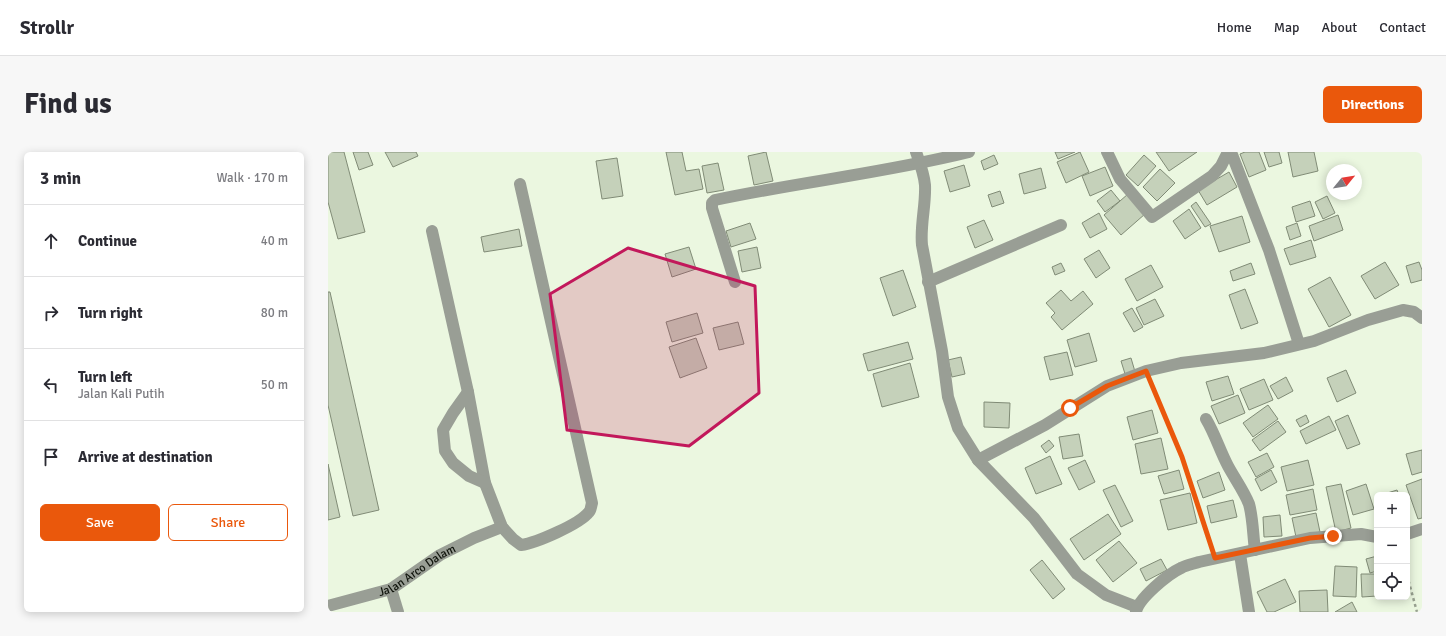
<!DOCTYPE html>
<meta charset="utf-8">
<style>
body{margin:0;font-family:Signika,sans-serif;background:#f7f7f7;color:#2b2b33}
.controls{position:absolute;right:12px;bottom:12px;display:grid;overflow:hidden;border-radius:6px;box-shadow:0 2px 10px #0003}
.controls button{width:36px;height:36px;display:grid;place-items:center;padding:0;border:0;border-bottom:1px solid #e1e1e2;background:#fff;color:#2b2b33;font:20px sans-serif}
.compass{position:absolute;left:998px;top:12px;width:36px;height:36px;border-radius:50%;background:#fff;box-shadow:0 2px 10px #0003;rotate:60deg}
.stop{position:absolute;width:12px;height:12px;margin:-9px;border:3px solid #ea580c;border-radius:50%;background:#fff}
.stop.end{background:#ea580c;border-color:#fff;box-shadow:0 1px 4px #0008}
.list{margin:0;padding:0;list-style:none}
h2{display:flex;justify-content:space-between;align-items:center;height:52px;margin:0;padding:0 16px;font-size:17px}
h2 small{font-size:13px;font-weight:400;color:#7c7c81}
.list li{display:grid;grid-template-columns:26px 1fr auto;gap:12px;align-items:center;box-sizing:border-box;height:72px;padding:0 16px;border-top:1px solid #e1e1e2}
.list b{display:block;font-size:15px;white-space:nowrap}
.list p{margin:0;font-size:13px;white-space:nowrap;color:#7c7c81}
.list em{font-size:13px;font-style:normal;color:#7c7c81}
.actions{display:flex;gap:8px;padding:12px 16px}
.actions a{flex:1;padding:9px 0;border:1px solid #ea580c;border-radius:6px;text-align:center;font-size:14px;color:#ea580c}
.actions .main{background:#ea580c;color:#fff}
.icon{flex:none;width:22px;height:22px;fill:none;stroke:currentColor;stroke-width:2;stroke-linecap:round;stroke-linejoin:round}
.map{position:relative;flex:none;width:1094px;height:460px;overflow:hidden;border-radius:6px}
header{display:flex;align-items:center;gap:24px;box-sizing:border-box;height:56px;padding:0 20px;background:#fff;border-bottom:1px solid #e1e1e2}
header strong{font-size:19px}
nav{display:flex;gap:22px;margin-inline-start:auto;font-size:14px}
.intro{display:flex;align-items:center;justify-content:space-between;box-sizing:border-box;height:96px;padding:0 24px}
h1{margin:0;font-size:28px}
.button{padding:10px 18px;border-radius:6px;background:#ea580c;color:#fff;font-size:14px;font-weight:700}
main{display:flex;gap:24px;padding:0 24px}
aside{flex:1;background:#fff;border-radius:6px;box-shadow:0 2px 10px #0003}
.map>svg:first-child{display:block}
.building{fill:#c5d1ba;stroke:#808b76}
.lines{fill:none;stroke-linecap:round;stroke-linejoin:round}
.path{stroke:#98a190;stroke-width:2.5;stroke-dasharray:3 3;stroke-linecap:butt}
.minor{stroke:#999e95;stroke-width:12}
.route{stroke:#ea580c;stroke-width:5}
.marked{fill:#c2185b;fill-opacity:0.2;stroke:#c2185b;stroke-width:3;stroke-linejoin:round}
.labels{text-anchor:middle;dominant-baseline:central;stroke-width:4;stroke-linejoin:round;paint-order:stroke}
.street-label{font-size:12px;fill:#10140c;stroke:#fff}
</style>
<header>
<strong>Strollr</strong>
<nav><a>Home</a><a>Map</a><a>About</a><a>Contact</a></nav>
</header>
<div class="intro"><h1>Find us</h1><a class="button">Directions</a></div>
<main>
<aside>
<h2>3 min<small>Walk · 170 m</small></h2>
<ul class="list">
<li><svg class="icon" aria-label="ahead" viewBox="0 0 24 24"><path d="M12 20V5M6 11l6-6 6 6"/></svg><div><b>Continue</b></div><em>40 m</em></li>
<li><svg class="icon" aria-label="right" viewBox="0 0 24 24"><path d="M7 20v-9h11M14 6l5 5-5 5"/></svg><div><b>Turn right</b></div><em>80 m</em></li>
<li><svg class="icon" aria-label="left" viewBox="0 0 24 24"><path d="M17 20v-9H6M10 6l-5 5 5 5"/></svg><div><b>Turn left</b><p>Jalan Kali Putih</p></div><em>50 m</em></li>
<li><svg class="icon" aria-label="arrive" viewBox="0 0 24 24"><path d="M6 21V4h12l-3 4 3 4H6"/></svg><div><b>Arrive at destination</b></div></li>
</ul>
<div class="actions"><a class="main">Save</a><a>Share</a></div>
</aside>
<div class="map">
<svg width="1094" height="460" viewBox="0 0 1094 460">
<rect width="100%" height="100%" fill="#ebf7e0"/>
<path class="building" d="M0,0H16L37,80L10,87L0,50Z
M25,0H40L45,13L31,18Z
M57,0H88L90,4L65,15Z
M338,0H354L358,19L371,17L375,37L347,43Z
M438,0L445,29L426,33L420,4Z
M727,0H747L730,7Z
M752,0L761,20L738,31L729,10Z
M828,0H869L841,19Z
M917,0H931L938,18L921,25L912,2Z
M936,0H951L954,11L941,15Z
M960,0H986L990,19L965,25Z
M666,3L670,12L656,18L653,9Z
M816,3L828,14L810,34L798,23Z
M289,6L295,44L274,47L268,9Z
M390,11L396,38L379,41L374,14Z
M636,13L642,34L622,40L616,19Z
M777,15L785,34L762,44L754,24Z
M713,16L718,36L696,42L691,22Z
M832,17L847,31L829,49L815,35Z
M901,20L909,35L879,53L870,38Z
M783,38L792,49L777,60L769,49Z
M672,39L676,51L664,55L660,43Z
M800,42L817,62L793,83L776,63Z
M999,44L1007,61L995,67L987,50Z
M982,49L987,64L968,70L964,55Z
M868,50L883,72L877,75L863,54Z
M861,57L873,76L857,87L845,69Z
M771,61L779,77L762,86L754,71Z
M1010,63L1015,78L986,89L981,74Z
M914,64L922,90L891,100L882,74Z
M656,68L665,88L647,96L639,75Z
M422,71L428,87L403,95L398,79Z
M969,71L973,84L962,88L958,75Z
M191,77L194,94L156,100L153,85Z
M983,88L988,105L962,113L956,97Z
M361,95L368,117L344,125L337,102Z
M429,95L433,116L414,120L410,99Z
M771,98L782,116L768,126L756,107Z
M1057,110L1071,133L1047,147L1033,124Z
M1091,110L1094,118V128L1083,131L1078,114Z
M733,111L737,119L727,123L724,115Z
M923,111L927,122L905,129L902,119Z
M823,113L835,135L809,149L797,127Z
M575,118L588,155L565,164L552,126Z
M1002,125L1023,163L1001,175L980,137Z
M917,137L930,171L913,177L901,143Z
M733,138L743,149L755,139L765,152L734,178L723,165L727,161L718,151Z
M0,140H2L51,358L25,364L0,253Z
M827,147L836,164L816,173L808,156Z
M804,156L815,175L806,180L795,161Z
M369,161L375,181L344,190L338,170Z
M410,170L416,192L391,198L385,176Z
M761,181L769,209L747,215L739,188Z
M368,186L379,216L352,226L341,195Z
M580,190L585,207L540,219L535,202Z
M739,200L745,223L722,228L716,205Z
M633,205L637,222L624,225L620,208Z
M803,206L808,223L798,225L793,209Z
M582,211L591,245L554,255L545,222Z
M1018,218L1028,241L1009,250L999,226Z
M900,224L906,242L884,249L878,230Z
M958,225L965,239L950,247L942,234Z
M936,227L945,248L921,258L912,237Z
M910,243L917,261L891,272L883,254Z
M656,250L682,251L681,276L656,275Z
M940,253L950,267L925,285L915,271Z
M824,258L830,281L805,288L799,265Z
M978,263L981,270L972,275L968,268Z
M1020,263L1032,292L1019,297L1007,269Z
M1001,264L1008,278L978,292L972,279Z
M950,269L958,280L932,299L924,288Z
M751,282L755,304L735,307L731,285Z
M833,286L840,317L813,322L807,292Z
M721,288L726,294L718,301L713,294Z
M1094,298V320L1084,323L1078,302Z
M939,301L946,315L928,325L920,310Z
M722,304L734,332L708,342L697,316Z
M757,308L767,330L751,338L740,316Z
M980,308L986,333L959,339L953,315Z
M0,312L12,365L0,368Z
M851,318L856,337L836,342L830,324Z
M943,318L949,330L933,339L927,327Z
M891,320L897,338L875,346L869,329Z
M1094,327V366L1090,367L1078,333Z
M1013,332L1023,376L1008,380L998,335Z
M1038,332L1046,357L1025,363L1018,339Z
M787,333L805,369L793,375L775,338Z
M985,337L989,358L962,363L958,343Z
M1069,338L1071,343H1053Z
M862,341L869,371L840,378L832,348Z
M905,348L909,365L883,371L879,354Z
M988,361L992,380L968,385L964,366Z
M780,362L793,382L756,408L742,387Z
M952,363L954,384L936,385L935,365Z
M791,389L809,411L785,430L768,408Z
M1049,404V419L1042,421L1038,407Z
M833,407L839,418L818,429L812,417Z
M714,408L737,437L725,447L702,418Z
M1007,414L1029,415L1028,445L1005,444Z
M1033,422H1049V444L1034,445Z
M957,427L968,450L946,460H939L929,440Z
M999,438L1000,460H972L971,439Z
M1024,450L1029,460H1007Z"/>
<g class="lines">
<path class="path" d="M823,231L854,305L884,395
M1079,423L1089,460"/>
<g class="minor">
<path d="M588,0C592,11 596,22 597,33C598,53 592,73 594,93L614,199L620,245L630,276L650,308L706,366L749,422L778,443L809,455"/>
<path d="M779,0L792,27L824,65L884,24L893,14L900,0"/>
<path d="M903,0L941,98L971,192"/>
<path d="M104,79L140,240L157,331L174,375L185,387L193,393C208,391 252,372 261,360C263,358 263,354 264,351L192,32"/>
<path d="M407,130L384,56V51L387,48C471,30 557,21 641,0"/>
<path d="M600,130L733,73"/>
<path d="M140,240L125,261L115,278L117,299L125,311L141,324L157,331"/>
<path d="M878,267C887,282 892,299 900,314C907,327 916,339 921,352C925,366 925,384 927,398"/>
<path d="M650,308L717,273L779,234L818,219L853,211L936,201L986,189L1040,168L1075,158L1086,160L1094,166"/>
<path d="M1079,382L1094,377"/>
<path d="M912,402L921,460"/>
<path d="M63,437L70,460"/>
<path id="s1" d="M0,454L63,437L112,403L146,386L174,375"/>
<path d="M808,460C810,447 840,422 853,416C858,413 865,412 871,410L982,386L1033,382L1049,385"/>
</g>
</g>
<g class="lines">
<path class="route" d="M742,256L779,234L818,219L854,305L887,406L982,386L1005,384"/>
</g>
<path class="marked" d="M300,96L427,134L431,241L361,294L239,278L222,142Z"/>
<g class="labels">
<g class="street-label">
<text stroke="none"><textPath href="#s1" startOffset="97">Jalan Arco Dalam</textPath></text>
</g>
</g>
</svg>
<div class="controls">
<button>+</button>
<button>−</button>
<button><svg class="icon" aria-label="locate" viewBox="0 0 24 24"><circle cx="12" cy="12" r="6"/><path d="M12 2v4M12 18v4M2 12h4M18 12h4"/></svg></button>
</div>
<svg class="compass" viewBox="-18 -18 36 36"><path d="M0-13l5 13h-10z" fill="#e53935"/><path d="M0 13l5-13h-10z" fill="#7c7c81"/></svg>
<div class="stop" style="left:742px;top:256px"></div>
<div class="stop end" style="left:1005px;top:384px"></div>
</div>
</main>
